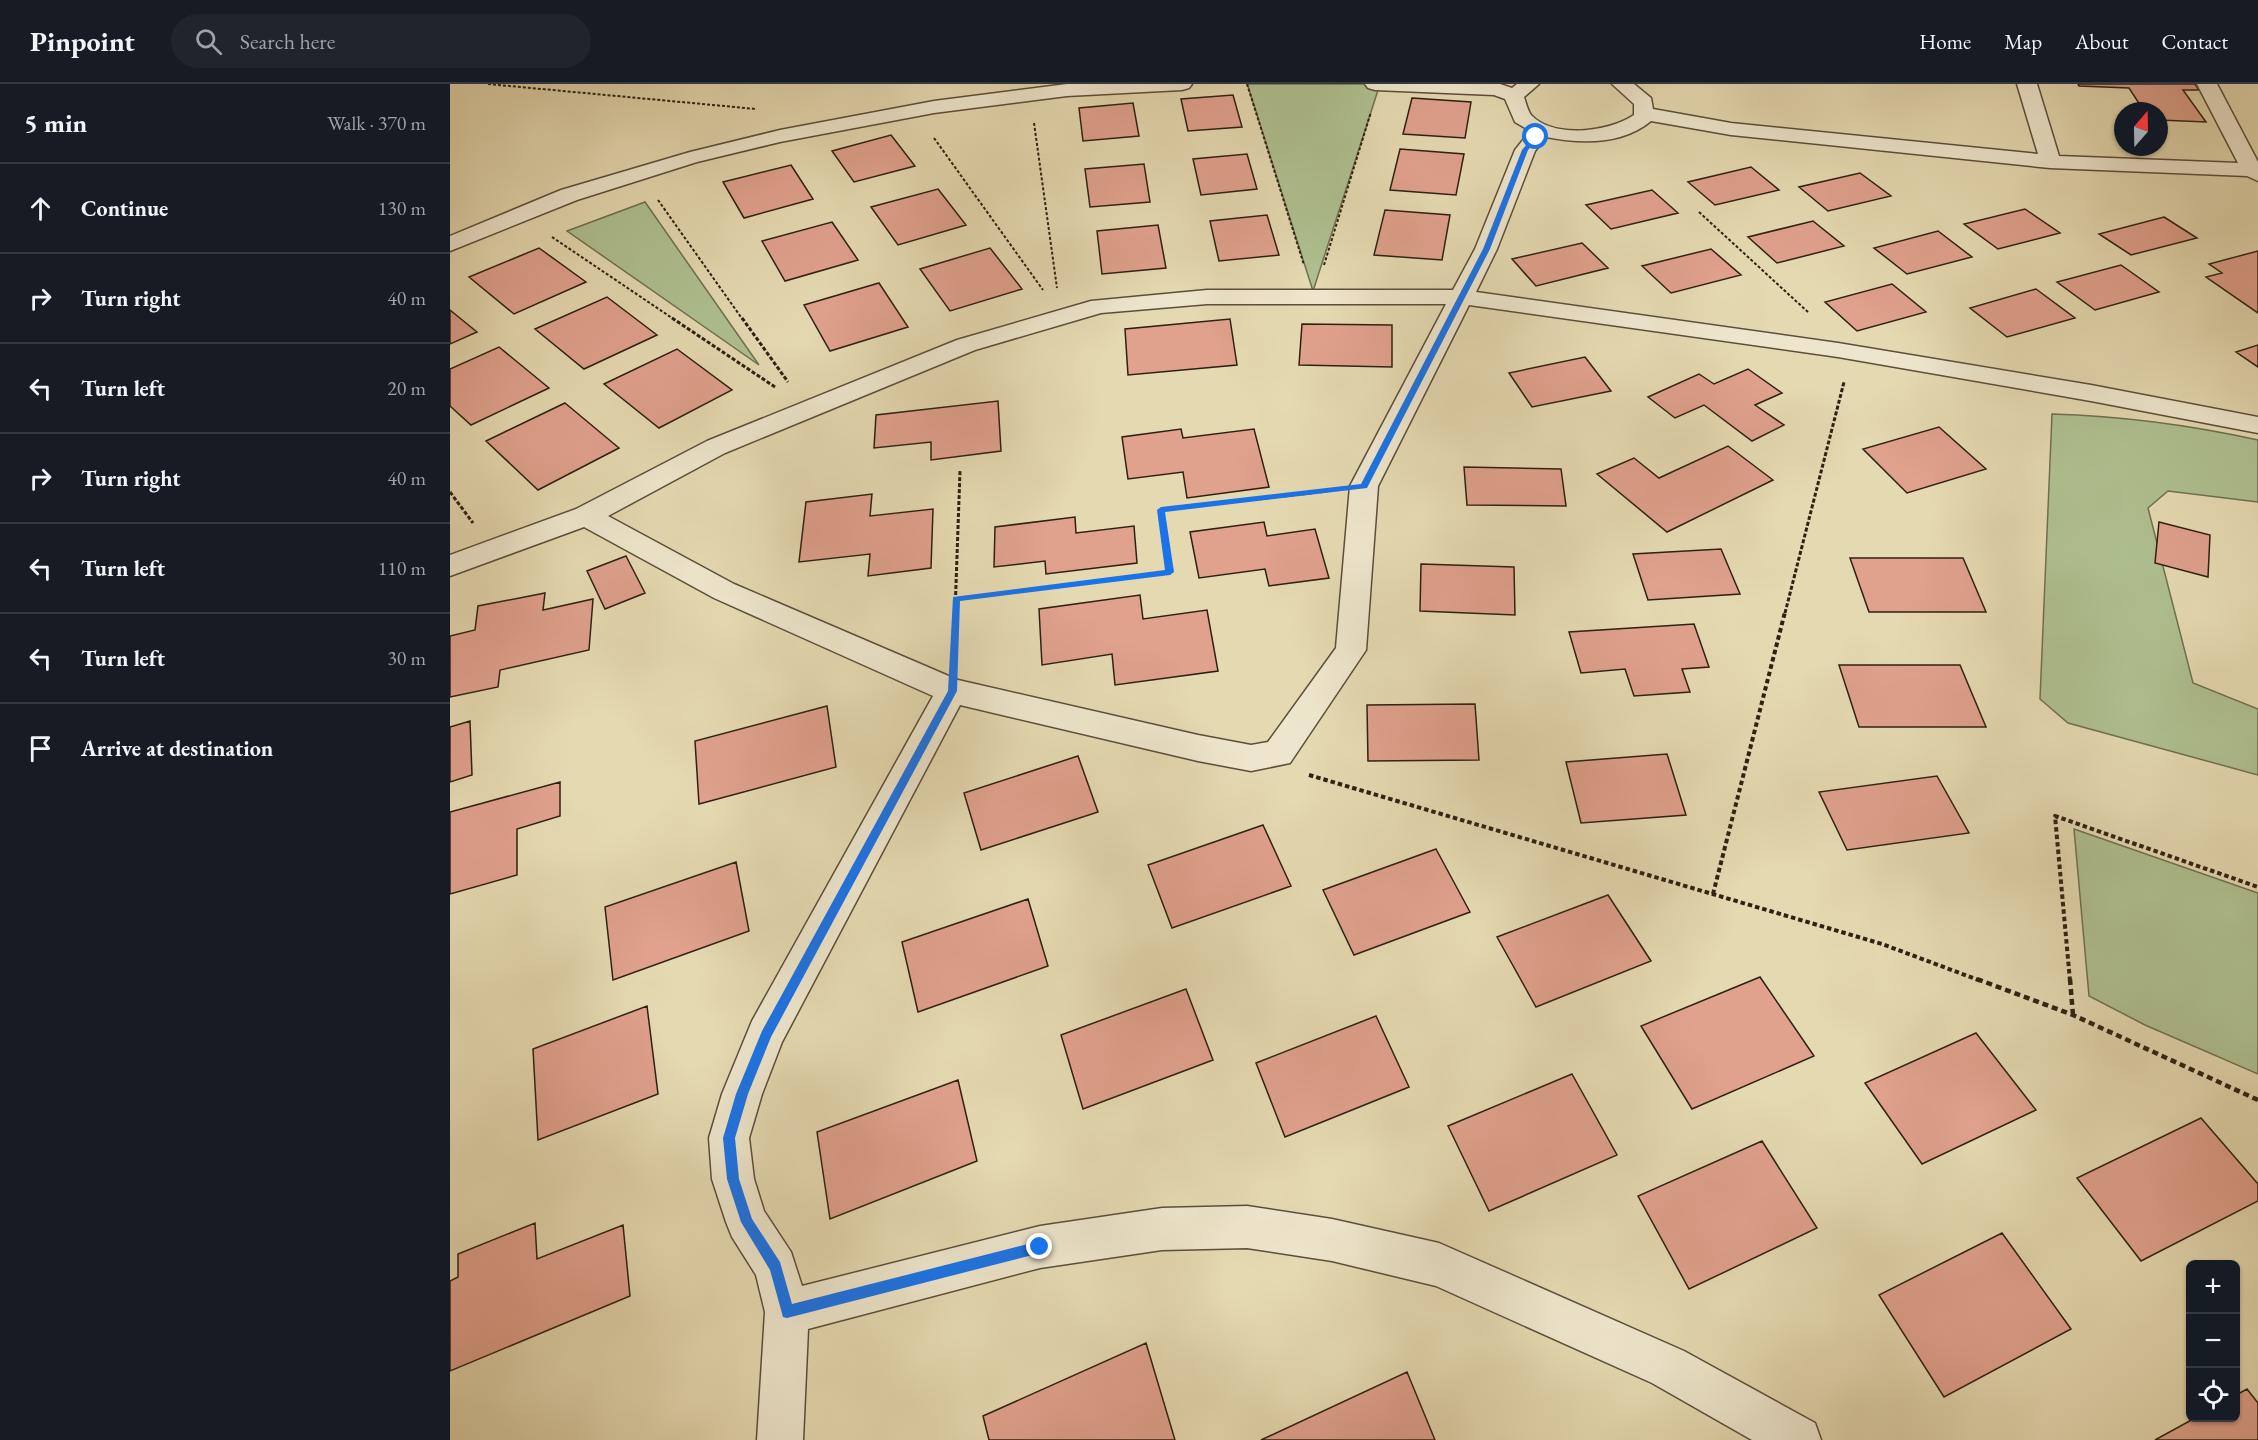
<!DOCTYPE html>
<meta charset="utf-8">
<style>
body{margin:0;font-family:"EB Garamond",serif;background:#20242c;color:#f1f3f6}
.controls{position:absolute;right:18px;bottom:18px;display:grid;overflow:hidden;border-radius:9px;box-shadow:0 2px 4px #0004}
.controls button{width:54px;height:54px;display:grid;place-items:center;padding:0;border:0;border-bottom:2px solid #363941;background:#171b24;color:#f1f3f6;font:30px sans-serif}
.compass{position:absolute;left:1664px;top:18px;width:54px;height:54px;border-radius:50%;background:#171b24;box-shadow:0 2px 4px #0004;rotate:20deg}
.stop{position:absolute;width:18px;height:18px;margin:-14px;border:4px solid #1a73e8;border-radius:50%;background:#fff}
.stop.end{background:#1a73e8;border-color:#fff;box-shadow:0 2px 6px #0008}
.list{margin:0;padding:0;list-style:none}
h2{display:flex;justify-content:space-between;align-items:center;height:78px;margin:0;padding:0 24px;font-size:26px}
h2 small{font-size:20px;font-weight:400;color:#9ea1a6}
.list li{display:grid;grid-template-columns:39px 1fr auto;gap:18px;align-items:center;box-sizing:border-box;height:90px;padding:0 24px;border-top:2px solid #363941}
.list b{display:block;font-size:22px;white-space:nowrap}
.list em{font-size:20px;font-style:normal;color:#9ea1a6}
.icon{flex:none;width:33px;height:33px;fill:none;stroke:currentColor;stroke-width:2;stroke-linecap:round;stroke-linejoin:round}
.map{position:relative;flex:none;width:1808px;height:1356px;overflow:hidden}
header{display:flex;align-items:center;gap:36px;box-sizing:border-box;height:84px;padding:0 30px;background:#171b24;border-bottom:2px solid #363941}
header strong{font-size:28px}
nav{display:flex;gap:33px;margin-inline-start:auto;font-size:21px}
.search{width:420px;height:54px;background:#20242c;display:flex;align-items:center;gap:15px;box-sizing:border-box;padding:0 21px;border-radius:33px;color:#9ea1a6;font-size:22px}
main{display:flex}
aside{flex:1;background:#171b24}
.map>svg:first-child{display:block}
.green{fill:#afc090;stroke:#6e7051;stroke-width:1.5}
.building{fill:#e0a18d;stroke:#2e2012;stroke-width:1.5}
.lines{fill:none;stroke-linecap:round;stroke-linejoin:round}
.minor-casing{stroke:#5c4e3a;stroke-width:3}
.path-far3{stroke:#2e2012;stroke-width:2;stroke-dasharray:3 2;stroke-linecap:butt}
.path-far2{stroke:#2e2012;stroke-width:3;stroke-dasharray:4 2;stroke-linecap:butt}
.path-far1{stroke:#2e2012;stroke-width:4;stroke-dasharray:4.5 3;stroke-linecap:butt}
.path{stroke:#2e2012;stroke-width:4.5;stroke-dasharray:6 4;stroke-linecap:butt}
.minor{fill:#eee6cc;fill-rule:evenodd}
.route{fill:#1a73e8}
</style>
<header>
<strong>Pinpoint</strong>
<div class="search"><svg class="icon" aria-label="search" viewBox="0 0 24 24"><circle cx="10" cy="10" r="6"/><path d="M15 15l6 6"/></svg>Search here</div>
<nav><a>Home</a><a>Map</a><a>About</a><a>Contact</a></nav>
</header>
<main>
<aside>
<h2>5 min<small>Walk · 370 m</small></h2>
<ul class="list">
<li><svg class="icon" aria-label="ahead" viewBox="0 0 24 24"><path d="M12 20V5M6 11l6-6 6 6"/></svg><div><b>Continue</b></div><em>130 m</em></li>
<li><svg class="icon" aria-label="right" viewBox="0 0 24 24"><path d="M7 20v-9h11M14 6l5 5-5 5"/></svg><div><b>Turn right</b></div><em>40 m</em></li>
<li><svg class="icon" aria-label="left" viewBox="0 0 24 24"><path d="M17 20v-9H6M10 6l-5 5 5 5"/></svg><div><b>Turn left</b></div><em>20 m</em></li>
<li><svg class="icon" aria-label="right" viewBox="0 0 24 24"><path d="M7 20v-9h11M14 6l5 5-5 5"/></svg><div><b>Turn right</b></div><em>40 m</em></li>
<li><svg class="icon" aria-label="left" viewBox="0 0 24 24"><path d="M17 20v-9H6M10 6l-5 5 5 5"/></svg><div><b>Turn left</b></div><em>110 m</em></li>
<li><svg class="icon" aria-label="left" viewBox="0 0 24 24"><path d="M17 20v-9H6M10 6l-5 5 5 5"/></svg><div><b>Turn left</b></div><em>30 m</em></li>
<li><svg class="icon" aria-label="arrive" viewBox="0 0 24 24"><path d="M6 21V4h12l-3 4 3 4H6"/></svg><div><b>Arrive at destination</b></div></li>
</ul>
</aside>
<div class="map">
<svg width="1808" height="1356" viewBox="0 0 1808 1356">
<rect width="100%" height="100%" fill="#e5d9b1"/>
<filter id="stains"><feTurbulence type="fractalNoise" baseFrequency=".00333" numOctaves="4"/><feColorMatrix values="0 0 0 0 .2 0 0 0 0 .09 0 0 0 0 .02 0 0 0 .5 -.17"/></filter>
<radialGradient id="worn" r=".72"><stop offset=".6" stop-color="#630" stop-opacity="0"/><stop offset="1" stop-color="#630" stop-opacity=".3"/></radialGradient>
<path class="green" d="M797,0H930L863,207L798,2Z
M195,118L309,281L117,147Z
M1602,330C1671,332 1740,341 1808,356V418L1718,407L1698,424L1743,599L1808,625V691L1618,639L1590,615Z
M1624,745L1808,809V990L1695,941L1639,912Z"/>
<path class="building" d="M1628,0H1745L1749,6H1733L1756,38L1709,36V27H1694L1679,4L1629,2Z
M783,11L792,43L738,47L731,15Z
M962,14L1021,18L1015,54L953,50Z
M683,19L689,52L633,57L629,24Z
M441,51L465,82L404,98L382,67Z
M950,65L1014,70L1006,111L940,106Z
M797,70L807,105L751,111L743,75Z
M694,80L700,118L640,123L635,85Z
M341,81L363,115L294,134L273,98Z
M1301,83L1329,106L1265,121L1238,98Z
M1410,89L1441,112L1378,127L1349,103Z
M488,105L516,141L448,161L421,123Z
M1202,106L1228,129L1161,145L1136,121Z
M1575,125L1610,149L1548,165L1514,140Z
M935,126L1000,131L992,176L924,171Z
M817,131L829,171L769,177L760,137Z
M1714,133L1747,154L1681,171L1649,150Z
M1363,137L1394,162L1327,179L1298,153Z
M382,138L408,176L335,197L312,157Z
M708,141L716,184L652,190L647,147Z
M1488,147L1522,173L1457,190L1424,164Z
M1132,159L1158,184L1086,202L1062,175Z
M89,164L136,198L64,230L19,193Z
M540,164L572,205L500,227L470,185Z
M1261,165L1291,191L1221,209L1192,182Z
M1808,167V229L1756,193L1772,189L1759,180Z
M1671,181L1709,208L1645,226L1607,198Z
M429,199L458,243L380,267L354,221Z
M1442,200L1476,228L1407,247L1375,218Z
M1586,205L1625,234L1557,253L1520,224Z
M157,213L207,251L134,285L85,245Z
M0,226L27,248L0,260Z
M780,235L787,281L678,291L675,245Z
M852,240L942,241V283L849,281Z
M1808,261V283L1786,268Z
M49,263L99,304L21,341L0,322V285Z
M227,265L282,306L209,344L154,300Z
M1135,273L1161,307L1082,323L1059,289Z
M1298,285L1332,309L1305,321L1334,341L1302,357L1254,321L1225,334L1198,313L1249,290L1264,300Z
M548,317L551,367L481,376V358L424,364L426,331Z
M115,319L169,364L88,406L36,357Z
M1489,343L1536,385L1457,409L1413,365Z
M731,345L733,354L804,345L819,403L737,414L733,388L678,395L672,353Z
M1278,362L1323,396L1217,448L1147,390L1184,374L1209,394Z
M1014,383L1111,385L1116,422L1017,421Z
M422,410L420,432L483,425L481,484L418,492L420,470L349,478L356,418Z
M625,433L626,449L684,442L687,479L596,490L595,477L544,483L545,443Z
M814,438L817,452L865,445L879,494L819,502L815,485L749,494L740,448Z
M1709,438L1760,451L1758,493L1705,479Z
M1271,465L1290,510L1198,516L1183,470Z
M176,472L195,509L155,525L137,487Z
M1400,474H1513L1536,528H1419Z
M971,480L1064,483L1065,531L970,527Z
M95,509L93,526L143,515L139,566L50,586L48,603L0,613V552L25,546L28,522Z
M690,511L693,535L757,526L768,587L665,601L662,570L592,581L589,525Z
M1244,540L1259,583L1232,585L1240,608L1184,612L1175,585L1131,589L1119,548Z
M1389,581H1510L1536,643H1409Z
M1025,620L1029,676L918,677L917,621Z
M377,622L386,683L249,720L245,657Z
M20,637L22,691L0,698V643Z
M1217,670L1236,731L1131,739L1116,678Z
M628,672L648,728L531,766L514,709Z
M1487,692L1519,749L1397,766L1369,708Z
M110,698V732L67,745V791L0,810V728Z
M813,741L841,802L722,844L698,781Z
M986,765L1020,828L904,871L873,806Z
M286,778L299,847L163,896L155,823Z
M1158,811L1201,877L1086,923L1047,853Z
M578,815L598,882L468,928L452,858Z
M1310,893L1364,972L1242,1025L1191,942Z
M736,905L763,976L633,1025L611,951Z
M197,922L208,1010L88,1056L83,965Z
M926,932L959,1003L835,1053L806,979Z
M1526,949L1586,1026L1472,1080L1415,999Z
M1122,990L1167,1071L1039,1127L998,1042Z
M508,996L527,1077L380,1135L367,1048Z
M1751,1034L1808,1100V1117L1691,1177L1627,1094Z
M1312,1057L1367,1144L1239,1205L1188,1112Z
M85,1139L87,1175L173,1141L180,1212L0,1287V1197L8,1193V1170Z
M1552,1149L1621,1245L1494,1313L1429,1211Z
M696,1259L725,1356H539L533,1332Z
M957,1288L985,1356H811Z
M1797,1305L1808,1319V1356H1705L1745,1334H1786V1311Z"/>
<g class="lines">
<g class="minor-casing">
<path id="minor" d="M617,0H742L739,4L732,6L617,12L484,29L330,58L247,78L127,116L0,167V152L111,106L240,68L330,46L484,17Z
M915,0H1050L1062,4L1067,0H1089L1074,13C1076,19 1078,27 1081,31C1104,55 1159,48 1184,31V20L1162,0H1184L1201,14L1203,25L1281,39L1588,70L1567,0H1587L1609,72L1788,79L1747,0H1767L1808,78V97L1797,92L1600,84L1281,51L1201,37C1172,61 1132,60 1096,53L1085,67L1047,165L1026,208L1388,259L1641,301L1808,333V349L1641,317L1388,273L1019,221L928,402L916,566L840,679L801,687L748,677L510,621L332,958L312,1010L299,1054L304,1095L314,1127L341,1168L352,1202L590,1142L712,1124L797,1122L882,1135L989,1159L1234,1267L1365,1339L1371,1356H1302L1202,1299L986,1202L882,1177L797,1164L712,1166L590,1184L358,1245L353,1356H307L315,1228L306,1191L282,1153L276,1138L262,1095L259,1054L272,1010L302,937L483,612L264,514L134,443L0,492V471L126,425L257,357L507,256L641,217L757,206H1003L1025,165L1065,66L1080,47L1065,38L1055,15L1044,11L925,6L918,4ZM757,220H996L900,402L886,564L818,658L801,661L748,651L508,596L284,500L158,432L275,369L525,266L651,229Z"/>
</g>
<path class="path-far3" d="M38,0L306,25
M797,0L854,181
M584,39L607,204
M484,54L593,206
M208,116L293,236
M1249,128L1359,229
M102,153L225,236
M874,181L921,28"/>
<path class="path-far2" d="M222,234L325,303
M292,234L338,298
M0,408L23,439
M506,515L720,488L711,426L877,407
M505,529L510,387
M1335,529L1394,298"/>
<path class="path-far1" d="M504,570L505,528
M859,691L1432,860L1531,897
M1263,810L1335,528
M1620,897L1605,732L1808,803"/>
<path class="path" d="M1527,895L1623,931L1808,1016
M1620,895L1623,931"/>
<use href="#minor" class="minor"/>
</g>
<path class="route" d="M1084,52L1089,53L1078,66L1040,165L917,404L715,428L724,488L720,491L510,517L507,607L321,953L298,1010L285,1054L289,1095L302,1135L330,1178L342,1220L590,1157L594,1158L596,1163L594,1167L590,1169L337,1234L333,1233L320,1186L291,1138L277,1095L273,1054L286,1010L312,947L498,607L503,513L715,486L707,426L711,423L911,400L1033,165L1072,66Z"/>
<rect width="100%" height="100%" filter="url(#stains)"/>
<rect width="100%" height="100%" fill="url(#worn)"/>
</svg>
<div class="controls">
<button>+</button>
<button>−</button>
<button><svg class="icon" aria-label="locate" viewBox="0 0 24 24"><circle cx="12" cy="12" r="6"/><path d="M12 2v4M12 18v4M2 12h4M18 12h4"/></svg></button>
</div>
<svg class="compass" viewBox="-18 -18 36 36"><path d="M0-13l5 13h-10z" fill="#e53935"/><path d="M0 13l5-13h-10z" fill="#9ea1a6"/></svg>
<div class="stop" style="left:1086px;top:53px"></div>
<div class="stop end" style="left:590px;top:1163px"></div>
</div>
</main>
